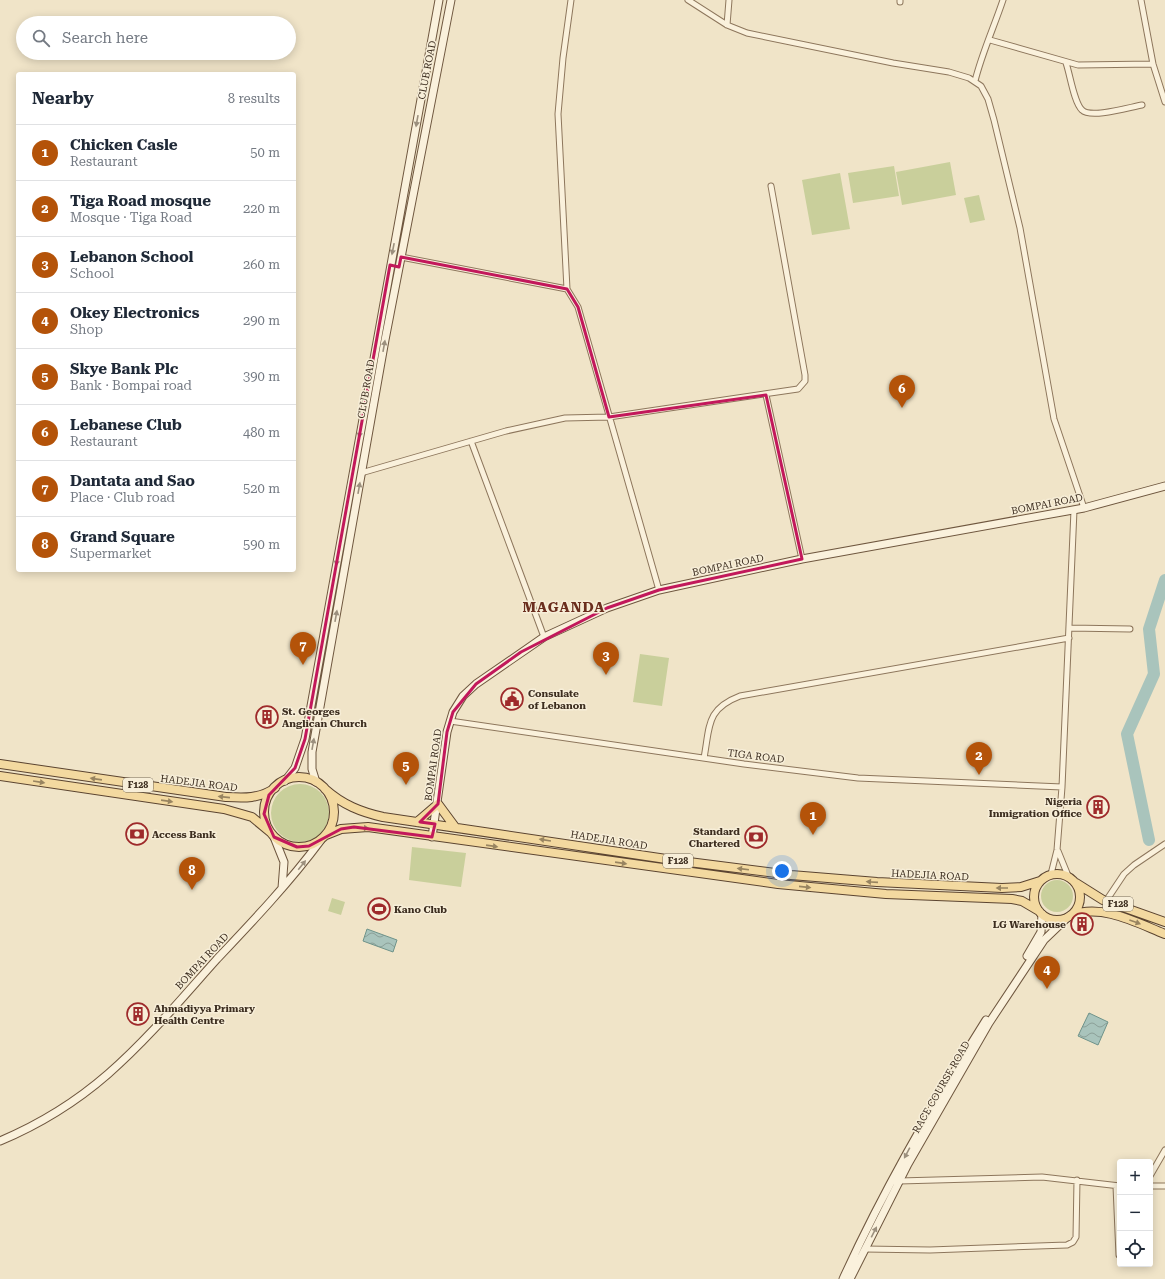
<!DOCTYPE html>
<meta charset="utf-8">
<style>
body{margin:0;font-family:"Roboto Serif",serif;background:#f6f6f7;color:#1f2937}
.controls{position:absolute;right:12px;bottom:12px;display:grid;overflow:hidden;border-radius:4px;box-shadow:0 2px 10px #0003}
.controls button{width:36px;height:36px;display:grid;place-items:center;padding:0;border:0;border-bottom:1px solid #e0e1e3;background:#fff;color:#1f2937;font:20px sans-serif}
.you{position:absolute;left:782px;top:871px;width:14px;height:14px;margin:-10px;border:3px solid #fff;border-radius:50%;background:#1a73e8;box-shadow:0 0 0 6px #1a73e833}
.badge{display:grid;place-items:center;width:26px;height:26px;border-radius:50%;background:#b45309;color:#fff;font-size:13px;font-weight:700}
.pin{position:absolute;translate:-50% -33px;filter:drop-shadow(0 1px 2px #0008)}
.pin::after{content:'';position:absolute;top:21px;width:14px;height:12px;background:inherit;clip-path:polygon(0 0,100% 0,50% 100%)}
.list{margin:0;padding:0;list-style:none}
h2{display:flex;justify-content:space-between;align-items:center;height:52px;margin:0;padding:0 16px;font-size:17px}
h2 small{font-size:13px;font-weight:400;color:#747a83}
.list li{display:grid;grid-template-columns:26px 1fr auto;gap:12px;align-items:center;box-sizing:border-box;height:56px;padding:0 16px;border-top:1px solid #e0e1e3}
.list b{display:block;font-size:15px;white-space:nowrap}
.list p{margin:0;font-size:13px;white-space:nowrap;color:#747a83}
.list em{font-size:13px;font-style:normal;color:#747a83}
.icon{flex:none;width:22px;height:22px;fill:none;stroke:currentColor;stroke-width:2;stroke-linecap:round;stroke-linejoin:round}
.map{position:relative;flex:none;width:1165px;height:1279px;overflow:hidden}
.search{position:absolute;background:#fff;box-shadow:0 2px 10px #0003;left:16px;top:16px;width:280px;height:44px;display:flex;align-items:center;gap:10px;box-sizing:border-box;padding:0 14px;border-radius:22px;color:#747a83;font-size:15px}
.panel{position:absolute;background:#fff;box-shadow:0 2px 10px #0003;left:16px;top:72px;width:280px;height:500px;border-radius:4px}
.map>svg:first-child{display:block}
.garden{fill:#c9cf9b}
.water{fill:url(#water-waves);stroke:#6f938a}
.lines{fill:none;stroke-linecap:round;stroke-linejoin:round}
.river{stroke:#a9c4bc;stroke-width:12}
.street-casing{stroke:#8d765c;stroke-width:7}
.secondary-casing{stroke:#6f573f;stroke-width:9}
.primary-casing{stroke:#5b4430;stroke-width:10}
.street{stroke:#faf1dc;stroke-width:5}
.secondary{stroke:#faf1dc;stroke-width:7}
.primary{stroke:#f3d9a0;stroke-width:8}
.oneway{fill:#9c907e}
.oneway2{fill:#988460}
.marked{fill:none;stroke:#c2185b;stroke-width:3;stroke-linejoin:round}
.labels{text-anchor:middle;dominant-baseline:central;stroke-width:3;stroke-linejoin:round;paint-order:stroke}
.shield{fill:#f7eed8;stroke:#756857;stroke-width:1}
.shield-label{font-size:9px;font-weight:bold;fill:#3d2e20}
.street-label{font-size:10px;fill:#3d2e20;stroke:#f7eed8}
.poi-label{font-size:10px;font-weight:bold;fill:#3d2e20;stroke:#f7eed8;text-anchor:start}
.district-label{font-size:14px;font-weight:bold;letter-spacing:1px;fill:#6b2e1e;stroke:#f7eed8}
</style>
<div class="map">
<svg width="1165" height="1279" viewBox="0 0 1165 1279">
<defs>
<pattern id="water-waves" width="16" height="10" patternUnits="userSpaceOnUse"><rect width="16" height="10" fill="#a9c4bc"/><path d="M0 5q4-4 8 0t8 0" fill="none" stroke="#8ba098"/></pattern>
</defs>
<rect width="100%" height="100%" fill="#f0e4c8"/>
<path class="garden" d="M950,162L956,195L902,205L896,172Z
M894,166L899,196L853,203L848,173Z
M840,173L850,229L812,235L802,180Z
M979,195L985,220L970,223L964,198Z
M640,654L669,658L662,706L633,702Z
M271 813a29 29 0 1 1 58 0a29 29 0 1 1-58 0Z
M412,847L466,853L461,887L409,880Z
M1041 896a16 16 0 1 1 32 0a16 16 0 1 1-32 0Z
M332,898L345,902L341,915L328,911Z"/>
<path class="water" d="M367,929L397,940L393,952L363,941Z
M1089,1013L1108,1022L1098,1045L1078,1036Z"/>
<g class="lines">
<path class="river" d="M1149,840L1127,734L1154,674L1149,629L1165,580"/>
<g class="street-casing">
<path id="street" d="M571,0L563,58L558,114L567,289L578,307L659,590
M688,0L727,25L747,33L893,63L949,72L969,78L981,86L988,99L994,120L1020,228L1054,419L1084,508
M1141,0L1153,64L1165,102
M900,2V0
M727,25L729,0
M990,40L1078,65L1153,64
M1066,63C1070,74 1074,103 1082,110C1091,119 1130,107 1142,105
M975,81C982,53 994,27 1003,0
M401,257L567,289
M766,395L802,559
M471,441L544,637
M361,473L506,431L565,418L609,417L798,389L805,381V375L771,186
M1070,628L1130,629
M450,721L744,764L858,778L1062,787
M704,758C710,726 706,709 740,696L1069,638
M1058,851L1069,878
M1051,874L1057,850L1062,787L1074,510
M1106,901L1124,874L1134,865L1165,844
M1150,1176L1165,1150
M899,1181L1042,1177L1120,1186
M1116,1186L1119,1255
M1150,1186H1165
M865,1249L930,1250L1067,1245L1073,1242L1076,1237L1077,1180"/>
</g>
<g class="secondary-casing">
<path id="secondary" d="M285,781L295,768L305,739L439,0
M316,782L312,769V752L385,340L451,0
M274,837L284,862L282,888
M432,837L447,732L453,712L463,696L476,684L544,637L607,608L659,590L802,559L1084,508L1165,486
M1027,956L1041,932L1042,914
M0,1141C38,1125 77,1101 108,1074C148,1039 182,998 217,959C253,921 289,883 321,840
M843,1279C884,1189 933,1104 986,1020
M850,1279L908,1164L989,1023L1044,940L1068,917"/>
</g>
<g class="primary-casing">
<path id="primary" d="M0,764L226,797C244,798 259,799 275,788
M0,776L224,809L252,817L270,832
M264 812a35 35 0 1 1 70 0a35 35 0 1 1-70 0Z
M325,789C343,805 361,812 383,817L673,860L791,875L877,882L1002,888L1021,887L1040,881
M417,822L438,804L455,827
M326,835L341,829L368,827L778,884L886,894L1012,899L1022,901L1039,911
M1034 897a23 23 0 1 1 46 0a23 23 0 1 1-46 0Z
M1076,883L1103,900L1165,922
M1071,915C1103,904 1135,922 1165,934"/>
</g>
<use href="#street" class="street"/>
<use href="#secondary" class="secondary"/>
<use href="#primary" class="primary"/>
</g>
<defs><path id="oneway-solid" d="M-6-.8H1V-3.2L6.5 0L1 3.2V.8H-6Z"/></defs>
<g class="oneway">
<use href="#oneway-solid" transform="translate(417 121) rotate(100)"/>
<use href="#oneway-solid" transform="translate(393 249) rotate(101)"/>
<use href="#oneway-solid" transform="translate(384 346) rotate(-80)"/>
<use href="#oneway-solid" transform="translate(360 432) rotate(100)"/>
<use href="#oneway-solid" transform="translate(359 488) rotate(-80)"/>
<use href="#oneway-solid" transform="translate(337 560) rotate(100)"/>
<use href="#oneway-solid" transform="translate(336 616) rotate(-80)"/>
<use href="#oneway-solid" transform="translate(313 744) rotate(-80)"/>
<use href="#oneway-solid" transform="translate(302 865) rotate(-51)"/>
<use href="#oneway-solid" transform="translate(907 1153) rotate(118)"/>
<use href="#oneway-solid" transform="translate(874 1232) rotate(-63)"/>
</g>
<g class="oneway2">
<use href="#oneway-solid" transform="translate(96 779) rotate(-172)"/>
<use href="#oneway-solid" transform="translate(39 782) rotate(9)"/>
<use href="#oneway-solid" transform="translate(224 797) rotate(-174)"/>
<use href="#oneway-solid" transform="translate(167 801) rotate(8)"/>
<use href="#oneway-solid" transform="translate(363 828) rotate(3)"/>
<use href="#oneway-solid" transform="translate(545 840) rotate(-171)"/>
<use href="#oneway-solid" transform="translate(492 846) rotate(8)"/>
<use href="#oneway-solid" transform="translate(621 863) rotate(8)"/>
<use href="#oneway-solid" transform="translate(743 869) rotate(-173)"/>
<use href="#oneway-solid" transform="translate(872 882) rotate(-176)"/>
<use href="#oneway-solid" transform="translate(805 887) rotate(6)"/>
<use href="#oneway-solid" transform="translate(1002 888) rotate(-180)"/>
<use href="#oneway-solid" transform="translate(1135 922) rotate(20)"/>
</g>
<path class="marked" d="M401,257L567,289L578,307L609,417L766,395L802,559L659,590L607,608L521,652L476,684L453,712L447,732L438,804L420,822L435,824L432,837L354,827L341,829L309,846L297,847L274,837L264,814L269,795L295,768L305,739L390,265L399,267Z"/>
<defs>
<g id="civic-ring" transform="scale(1.15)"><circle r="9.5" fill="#f7eed8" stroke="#9e2a2b" stroke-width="1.5"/><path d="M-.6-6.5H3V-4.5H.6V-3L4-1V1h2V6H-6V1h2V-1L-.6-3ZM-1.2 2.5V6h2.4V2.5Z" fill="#9e2a2b"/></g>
<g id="building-ring" transform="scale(1.15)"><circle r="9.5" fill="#f7eed8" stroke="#9e2a2b" stroke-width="1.5"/><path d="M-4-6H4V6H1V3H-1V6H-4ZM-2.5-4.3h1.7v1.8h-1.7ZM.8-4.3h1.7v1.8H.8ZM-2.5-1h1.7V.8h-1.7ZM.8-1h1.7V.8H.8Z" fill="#9e2a2b"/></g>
<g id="bank-ring" transform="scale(1.15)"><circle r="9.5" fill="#f7eed8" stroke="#9e2a2b" stroke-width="1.5"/><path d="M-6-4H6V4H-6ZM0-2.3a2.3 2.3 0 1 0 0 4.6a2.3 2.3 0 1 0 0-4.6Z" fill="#9e2a2b"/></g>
<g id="stadium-ring" transform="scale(1.15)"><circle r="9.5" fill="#f7eed8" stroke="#9e2a2b" stroke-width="1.5"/><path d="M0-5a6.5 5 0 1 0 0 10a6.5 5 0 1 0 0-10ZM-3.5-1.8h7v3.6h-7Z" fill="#9e2a2b"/></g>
</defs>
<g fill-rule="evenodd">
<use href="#civic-ring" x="512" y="699"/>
<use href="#building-ring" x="267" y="717"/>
<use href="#building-ring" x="1098" y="807"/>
<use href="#bank-ring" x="137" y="834"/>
<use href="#bank-ring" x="756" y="837"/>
<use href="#stadium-ring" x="379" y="909"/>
<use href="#building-ring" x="1082" y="924"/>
<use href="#building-ring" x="138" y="1014"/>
</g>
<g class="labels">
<g class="shield">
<rect x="123" y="778" width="30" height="14" rx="3"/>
<rect x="663" y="854" width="30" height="14" rx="3"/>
<rect x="1103" y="897" width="30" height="14" rx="3"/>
</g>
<g class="shield-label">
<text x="138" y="785">F128</text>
<text x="678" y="861">F128</text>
<text x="1118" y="904">F128</text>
</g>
<g class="street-label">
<text transform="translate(427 70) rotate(-79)">CLUB ROAD</text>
<text transform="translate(366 389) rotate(-80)">CLUB ROAD</text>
<text transform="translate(1047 504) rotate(-11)">BOMPAI ROAD</text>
<text transform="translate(728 565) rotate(-12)">BOMPAI ROAD</text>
<text transform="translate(756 756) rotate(7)">TIGA ROAD</text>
<text transform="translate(433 765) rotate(-82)">BOMPAI ROAD</text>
<text transform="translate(199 783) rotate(7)">HADEJIA ROAD</text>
<text transform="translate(609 840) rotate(9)">HADEJIA ROAD</text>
<text transform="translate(930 875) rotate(3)">HADEJIA ROAD</text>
<text transform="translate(202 961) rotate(-47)">BOMPAI ROAD</text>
<text transform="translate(941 1087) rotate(-60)">RACE COURSE ROAD</text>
</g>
<g class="poi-label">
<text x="528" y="693">Consulate<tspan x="528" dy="12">of Lebanon</tspan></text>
<text x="282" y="711">St. Georges<tspan x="282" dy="12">Anglican Church</tspan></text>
<text x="1082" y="801" text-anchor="end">Nigeria<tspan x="1082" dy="12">Inmigration Office</tspan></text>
<text x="740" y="831" text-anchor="end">Standard<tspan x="740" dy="12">Chartered</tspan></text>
<text x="152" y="834">Access Bank</text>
<text x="394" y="909">Kano Club</text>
<text x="1066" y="924" text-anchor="end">LG Warehouse</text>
<text x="154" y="1008">Ahmadiyya Primary<tspan x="154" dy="12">Health Centre</tspan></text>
</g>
<g class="district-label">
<text x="564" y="607">MAGANDA</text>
</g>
</g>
</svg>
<div class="controls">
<button>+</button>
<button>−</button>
<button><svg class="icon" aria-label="locate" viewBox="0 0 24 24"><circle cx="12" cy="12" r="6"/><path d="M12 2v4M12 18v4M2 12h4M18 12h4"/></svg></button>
</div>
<div class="you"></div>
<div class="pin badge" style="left:813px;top:835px">1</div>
<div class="pin badge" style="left:979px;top:775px">2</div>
<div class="pin badge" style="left:606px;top:675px">3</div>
<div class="pin badge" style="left:1047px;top:989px">4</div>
<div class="pin badge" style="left:406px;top:785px">5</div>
<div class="pin badge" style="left:902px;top:408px">6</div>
<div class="pin badge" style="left:303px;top:665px">7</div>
<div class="pin badge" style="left:192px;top:890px">8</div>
<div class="search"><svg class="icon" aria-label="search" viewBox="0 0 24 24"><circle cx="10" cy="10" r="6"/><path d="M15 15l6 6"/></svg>Search here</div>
<section class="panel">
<h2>Nearby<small>8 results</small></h2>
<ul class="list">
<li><span class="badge">1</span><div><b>Chicken Casle</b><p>Restaurant</p></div><em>50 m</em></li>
<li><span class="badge">2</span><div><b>Tiga Road mosque</b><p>Mosque · Tiga Road</p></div><em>220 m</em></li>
<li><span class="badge">3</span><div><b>Lebanon School</b><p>School</p></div><em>260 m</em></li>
<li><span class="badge">4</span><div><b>Okey Electronics</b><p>Shop</p></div><em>290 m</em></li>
<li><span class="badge">5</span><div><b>Skye Bank Plc</b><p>Bank · Bompai road</p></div><em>390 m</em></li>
<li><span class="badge">6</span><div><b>Lebanese Club</b><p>Restaurant</p></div><em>480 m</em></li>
<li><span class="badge">7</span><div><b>Dantata and Sao</b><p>Place · Club road</p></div><em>520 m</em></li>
<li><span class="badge">8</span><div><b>Grand Square</b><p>Supermarket</p></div><em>590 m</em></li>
</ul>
</section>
</div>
